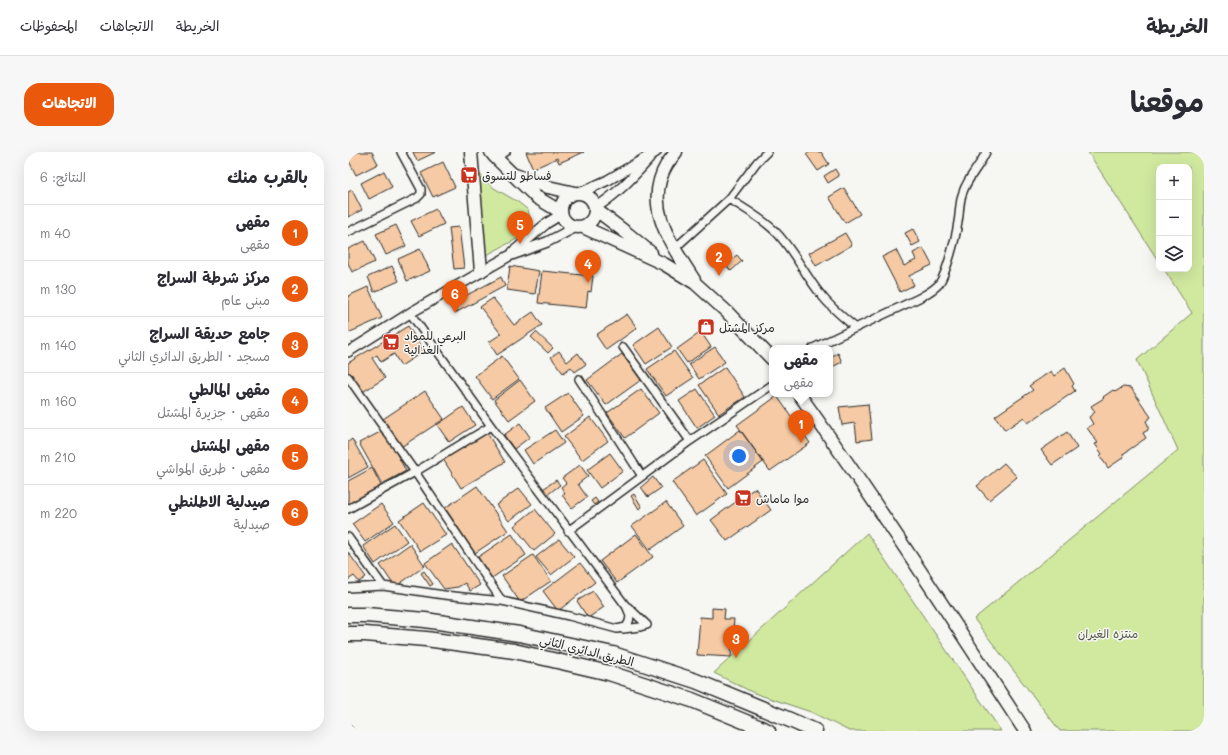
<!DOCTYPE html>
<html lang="ar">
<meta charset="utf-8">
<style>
body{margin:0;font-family:Mali,"Playpen Sans Arabic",sans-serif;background:#f7f7f7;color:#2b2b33;direction:rtl}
.controls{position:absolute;right:12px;top:12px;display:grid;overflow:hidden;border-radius:8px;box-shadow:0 4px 16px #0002}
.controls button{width:36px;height:36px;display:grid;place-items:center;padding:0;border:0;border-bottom:1px solid #e1e1e2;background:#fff;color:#2b2b33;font:20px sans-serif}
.you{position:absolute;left:391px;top:304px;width:14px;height:14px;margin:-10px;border:3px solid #fff;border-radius:50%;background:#1a73e8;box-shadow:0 0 0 6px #1a73e833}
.badge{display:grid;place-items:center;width:26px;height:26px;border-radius:50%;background:#ea580c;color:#fff;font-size:13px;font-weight:700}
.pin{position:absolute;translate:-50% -33px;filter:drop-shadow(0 1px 2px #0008)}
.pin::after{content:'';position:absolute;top:21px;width:14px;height:12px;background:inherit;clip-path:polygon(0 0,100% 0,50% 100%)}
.popup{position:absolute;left:421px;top:193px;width:64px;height:52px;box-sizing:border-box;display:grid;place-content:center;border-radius:8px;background:#fff;filter:drop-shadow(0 1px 3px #0005);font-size:13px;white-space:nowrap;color:#7c7c81}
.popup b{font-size:15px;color:#2b2b33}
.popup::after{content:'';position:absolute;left:50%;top:100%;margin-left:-8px;border:8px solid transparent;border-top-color:#fff}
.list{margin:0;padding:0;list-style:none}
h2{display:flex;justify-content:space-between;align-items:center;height:52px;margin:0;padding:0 16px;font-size:17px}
h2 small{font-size:13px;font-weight:400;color:#7c7c81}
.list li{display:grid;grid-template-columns:26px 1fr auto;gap:12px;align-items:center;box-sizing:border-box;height:56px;padding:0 16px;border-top:1px solid #e1e1e2}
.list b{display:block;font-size:15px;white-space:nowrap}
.list p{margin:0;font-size:13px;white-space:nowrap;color:#7c7c81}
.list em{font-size:13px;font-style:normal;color:#7c7c81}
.icon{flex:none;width:22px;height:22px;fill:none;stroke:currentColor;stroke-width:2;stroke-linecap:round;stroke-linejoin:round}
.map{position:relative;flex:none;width:856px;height:579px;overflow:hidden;direction:ltr;border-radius:16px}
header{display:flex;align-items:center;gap:24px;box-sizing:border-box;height:56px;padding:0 20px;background:#fff;border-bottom:1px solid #e1e1e2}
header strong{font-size:19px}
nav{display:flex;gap:22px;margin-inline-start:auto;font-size:14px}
.intro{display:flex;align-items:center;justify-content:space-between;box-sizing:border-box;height:96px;padding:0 24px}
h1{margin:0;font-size:28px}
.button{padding:10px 18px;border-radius:16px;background:#ea580c;color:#fff;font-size:14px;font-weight:700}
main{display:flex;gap:24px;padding:0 24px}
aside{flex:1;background:#fff;border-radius:16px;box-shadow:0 4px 16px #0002}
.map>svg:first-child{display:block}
.green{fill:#d0e99f;stroke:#7e8a65}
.building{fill:#f5caa4;stroke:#2b2b2b}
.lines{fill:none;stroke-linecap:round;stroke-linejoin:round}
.minor-casing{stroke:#2b2b2b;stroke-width:10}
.tertiary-casing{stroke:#2b2b2b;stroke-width:12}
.primary-casing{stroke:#2b2b2b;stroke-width:15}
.motorway-casing{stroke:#2b2b2b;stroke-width:17}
.minor{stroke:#f6f6f2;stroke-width:7}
.tertiary{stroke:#f6f6f2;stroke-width:9}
.primary{stroke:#f6f6f2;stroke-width:12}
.motorway{stroke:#f6f6f2;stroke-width:14}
.labels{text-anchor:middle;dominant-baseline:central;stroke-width:3;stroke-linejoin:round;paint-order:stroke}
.poi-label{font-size:12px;fill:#2b2b2b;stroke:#f6f6f2;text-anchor:start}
.park-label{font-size:12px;fill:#545a48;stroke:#f6f6f2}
.street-label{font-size:12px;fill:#2b2b2b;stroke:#f6f6f2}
</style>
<header>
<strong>الخريطة</strong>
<nav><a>الخريطة</a><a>الاتجاهات</a><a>المحفوظات</a></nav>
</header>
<div class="intro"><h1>موقعنا</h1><a class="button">الاتجاهات</a></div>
<main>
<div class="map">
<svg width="856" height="579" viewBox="0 0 856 579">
<rect width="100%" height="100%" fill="#f6f6f2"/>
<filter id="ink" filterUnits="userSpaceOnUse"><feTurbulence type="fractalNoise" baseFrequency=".025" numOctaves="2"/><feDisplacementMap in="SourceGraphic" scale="8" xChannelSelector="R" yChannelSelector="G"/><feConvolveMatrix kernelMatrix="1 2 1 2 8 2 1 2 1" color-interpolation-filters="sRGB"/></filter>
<g filter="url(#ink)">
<path class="green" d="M740,0H856V579H712L626,467L830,298L789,208L844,161L816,117H841V15H811V110Z
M126,16L136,27L146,36L170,50L180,58L183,71L178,82L133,106Z
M519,381L653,579H501L463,560L406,541L366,521Z"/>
<path class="building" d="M0,0H24L30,12L8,23L0,7Z
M65,0H88L69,9Z
M178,0H236L211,11L209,6L185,17Z
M462,0H473L481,12L470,19L458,2Z
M95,10L107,35L85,45L73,21Z
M487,17L491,24L480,31L476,24Z
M36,19L44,35L21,47L13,31Z
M496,36L512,62L497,71L481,45Z
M4,38L14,58L0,65V40Z
M88,57L96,72L71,84L63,69Z
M48,73L58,94L38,103L28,82Z
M111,75L116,116L106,117L101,76Z
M565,77L572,90L564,94L557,81Z
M497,81L504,93L468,114L461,101Z
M17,89L27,110L4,120L0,111V97Z
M575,96L584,113L561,124L566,133L552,140L534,105L548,98L556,114L568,108L565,101Z
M72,97L82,119L59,129L50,107Z
M389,103L394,109L383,119L377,112Z
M44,114L51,129L26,140L20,125Z
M162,114L191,119L187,142L159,138Z
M194,119L245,124L243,140L240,139L238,156L190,151Z
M153,125L157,134L107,161L102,152Z
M20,135L34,166L0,181V144Z
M145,146L166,173L185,160L194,173L149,203L141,190L153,182L132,155Z
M279,162L289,176L258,198L248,183Z
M60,174L76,199L53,214L46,202L33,210L29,203L24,206L37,226L13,241L0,220V211Z
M311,175L324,195L298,212L285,193Z
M188,180L205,196L200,201L183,185Z
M353,180L363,195L339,211L329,197Z
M367,195L377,210L351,227L341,212Z
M211,199L219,210L230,201L238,212L227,220L223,215L215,221L203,205Z
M326,199L345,226L318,244L299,217Z
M490,201L494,210L482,216V204V205Z
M274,202L293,228L258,253L239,228Z
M154,204L171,227L144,247L127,224Z
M377,215L397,245L371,262L351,233Z
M717,216L726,232L724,234L727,239L680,271L676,265L657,278L647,264L685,238L681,234L703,219L706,224Z
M172,228L187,249L161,268L146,248Z
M775,235L783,236L803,265L798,269L800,273V278L795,281L798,286L775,302L776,305L760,316L752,304L754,302L747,292L750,291L739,276L745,272L741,265L747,260L743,254L756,246L755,245L765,238L767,240Z
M293,237L311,261L277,286L259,261Z
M349,237L367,263L349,276L331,249Z
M77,239L96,267L53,295L35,267Z
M220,241L236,264L213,280L197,256Z
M429,244L462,291L422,319L389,273Z
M520,252L524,287L509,289L507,271L494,273L491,255Z
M115,255L127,273L101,290L89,273Z
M242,265L260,289L234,308L216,285Z
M172,271L182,285L166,297L156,283Z
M36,278L58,319L34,332L11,291Z
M207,278L216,291L185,312L176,298Z
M392,278L415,310L380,336L357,304Z
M719,280L729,296L704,313L693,298Z
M139,281L157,310L113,336L95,307Z
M4,287L20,315L0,326V290Z
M262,301L275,319L252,336L239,318Z
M355,308L379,342L348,364L324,330Z
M656,311L669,325L641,348L629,334Z
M232,313L240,324L230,332L239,345L224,356L214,343L217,341L213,335L218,331L214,326Z
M24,316L35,337L0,356V329Z
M305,325L313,336L300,345L293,335Z
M208,328L212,333L199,343L195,337Z
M129,334L160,379L127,401L97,356Z
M171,336L184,352L161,369L148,353Z
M407,336L423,358L379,389L363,368Z
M286,342L294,355L291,357L283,344Z
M247,346L250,350L246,353L243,349Z
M318,350L335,374L302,398L284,374Z
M76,351L98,383L72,399L51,368Z
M33,352L46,370L17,390L4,372Z
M187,357L207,382L186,399L166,374Z
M47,372L59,389L27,412L15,394Z
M164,382L178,403L144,426L130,405Z
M288,382L305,405L269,431L252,409Z
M211,387L226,405L203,423L188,405Z
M62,392L77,414L47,435L32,413Z
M104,392L132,433L122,439L117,431L110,435L96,437L77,411Z
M0,400L18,425L11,430L6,424L0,428Z
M185,403L203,429L172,450L154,424Z
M232,411L247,430L210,459L195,439Z
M76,419L85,432L82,434L73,421Z
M245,439L256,455L240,466L229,449Z
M364,456L377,457L376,467H386L383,505L349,503L352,465L364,466Z
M0,570L7,579H0Z"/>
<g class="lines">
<g class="minor-casing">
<path id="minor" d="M147,5L158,0
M381,47C398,57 413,66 427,79C446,98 457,124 474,144C484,157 496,166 508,176
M0,80L69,46L73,42V37L53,0
M326,97L381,47L409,10L419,0
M275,195L342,289
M465,196L571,146C578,142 586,138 591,132C599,120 608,85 610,70C612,60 611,50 615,40C620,25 632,14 638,0
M0,225L67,320L154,449
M231,227L294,324
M0,357L67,320L143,274
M220,379L342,289L424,233
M0,385L35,434
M0,436L35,434L96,443L154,449L221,464L269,477L278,475C284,467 282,462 278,454L143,274L62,161
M275,477L292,475L299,473L280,455"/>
</g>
<g class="tertiary-casing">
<path id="tertiary" d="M232,41L260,28L308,0
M247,56C268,43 284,26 301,7
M165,100L199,71L214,62
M0,200L62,161L161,104L199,90L228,75"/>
</g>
<g class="primary-casing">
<path id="primary" d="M123,0L133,119
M143,0L147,5L188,45L213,60
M328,0C325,4 322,8 319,12C294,54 324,93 346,128
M167,23L200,35L227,41
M213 58a17 17 0 1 1 34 0a17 17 0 1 1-34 0Z
M247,57L280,82L303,101
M235,75L316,112L347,131L379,160L424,207
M451,242C530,352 603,466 677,579"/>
</g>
<g class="motorway-casing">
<path id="motorway" d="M0,463H18L77,468L171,482L265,502L348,529L442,568L467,579
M0,482H17L78,487L166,499L261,521L344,548L420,579"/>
</g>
<use href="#minor" class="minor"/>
<use href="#tertiary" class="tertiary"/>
<use href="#primary" class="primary"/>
<use href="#motorway" class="motorway"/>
</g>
</g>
<defs>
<g id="supermarket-square" transform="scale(0.9)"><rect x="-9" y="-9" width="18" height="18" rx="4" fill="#c8321e" stroke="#f6f6f2"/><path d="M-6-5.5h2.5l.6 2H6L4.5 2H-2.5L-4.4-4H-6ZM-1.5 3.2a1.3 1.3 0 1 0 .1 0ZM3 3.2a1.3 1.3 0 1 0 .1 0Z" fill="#fff"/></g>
<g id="shop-square" transform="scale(0.9)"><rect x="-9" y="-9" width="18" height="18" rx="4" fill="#c8321e" stroke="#f6f6f2"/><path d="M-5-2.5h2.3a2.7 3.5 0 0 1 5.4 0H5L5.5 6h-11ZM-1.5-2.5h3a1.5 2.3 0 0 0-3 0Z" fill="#fff"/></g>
</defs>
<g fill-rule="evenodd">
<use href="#supermarket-square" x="121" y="23"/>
<use href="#shop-square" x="358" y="175"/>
<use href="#supermarket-square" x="43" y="190"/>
<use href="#supermarket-square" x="395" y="346"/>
</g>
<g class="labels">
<g class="poi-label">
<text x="134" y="23">فساطو للتسوق</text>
<text x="371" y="175">مركز المشتل</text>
<text x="56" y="183">البرعي للمواد<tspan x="56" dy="14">الغذائية</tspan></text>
<text x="408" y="346">موا ماماش</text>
</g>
<g class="park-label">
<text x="760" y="481">منتزه الغيران</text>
</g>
<g class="street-label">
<text transform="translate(239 498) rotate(14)">الطريق الدائري الثاني</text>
</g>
</g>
</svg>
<div class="controls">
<button>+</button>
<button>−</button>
<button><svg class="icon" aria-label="layers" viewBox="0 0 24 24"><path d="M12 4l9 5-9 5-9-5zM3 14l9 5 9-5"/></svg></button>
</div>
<div class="you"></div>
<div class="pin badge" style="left:453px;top:291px">1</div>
<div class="popup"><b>مقهى</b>مقهى</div>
<div class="pin badge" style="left:371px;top:124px">2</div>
<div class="pin badge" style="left:388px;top:506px">3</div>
<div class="pin badge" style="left:240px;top:131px">4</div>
<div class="pin badge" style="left:172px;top:92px">5</div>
<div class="pin badge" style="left:107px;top:161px">6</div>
</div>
<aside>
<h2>بالقرب منك<small>النتائج: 6</small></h2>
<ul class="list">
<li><span class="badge">1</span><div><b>مقهى</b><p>مقهى</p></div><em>40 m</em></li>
<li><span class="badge">2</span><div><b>مركز شرطة السراج</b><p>مبنى عام</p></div><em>130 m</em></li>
<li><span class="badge">3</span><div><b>جامع حديقة السراج</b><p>مسجد · الطريق الدائري الثاني</p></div><em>140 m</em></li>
<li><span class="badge">4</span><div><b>مقهى المالطي</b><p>مقهى · جزيرة المشتل</p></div><em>160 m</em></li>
<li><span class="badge">5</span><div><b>مقهى المشتل</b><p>مقهى · طريق المواشي</p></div><em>210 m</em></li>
<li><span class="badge">6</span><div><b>صيدلية الاطلنطي</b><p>صيدلية</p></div><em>220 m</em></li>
</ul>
</aside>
</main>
